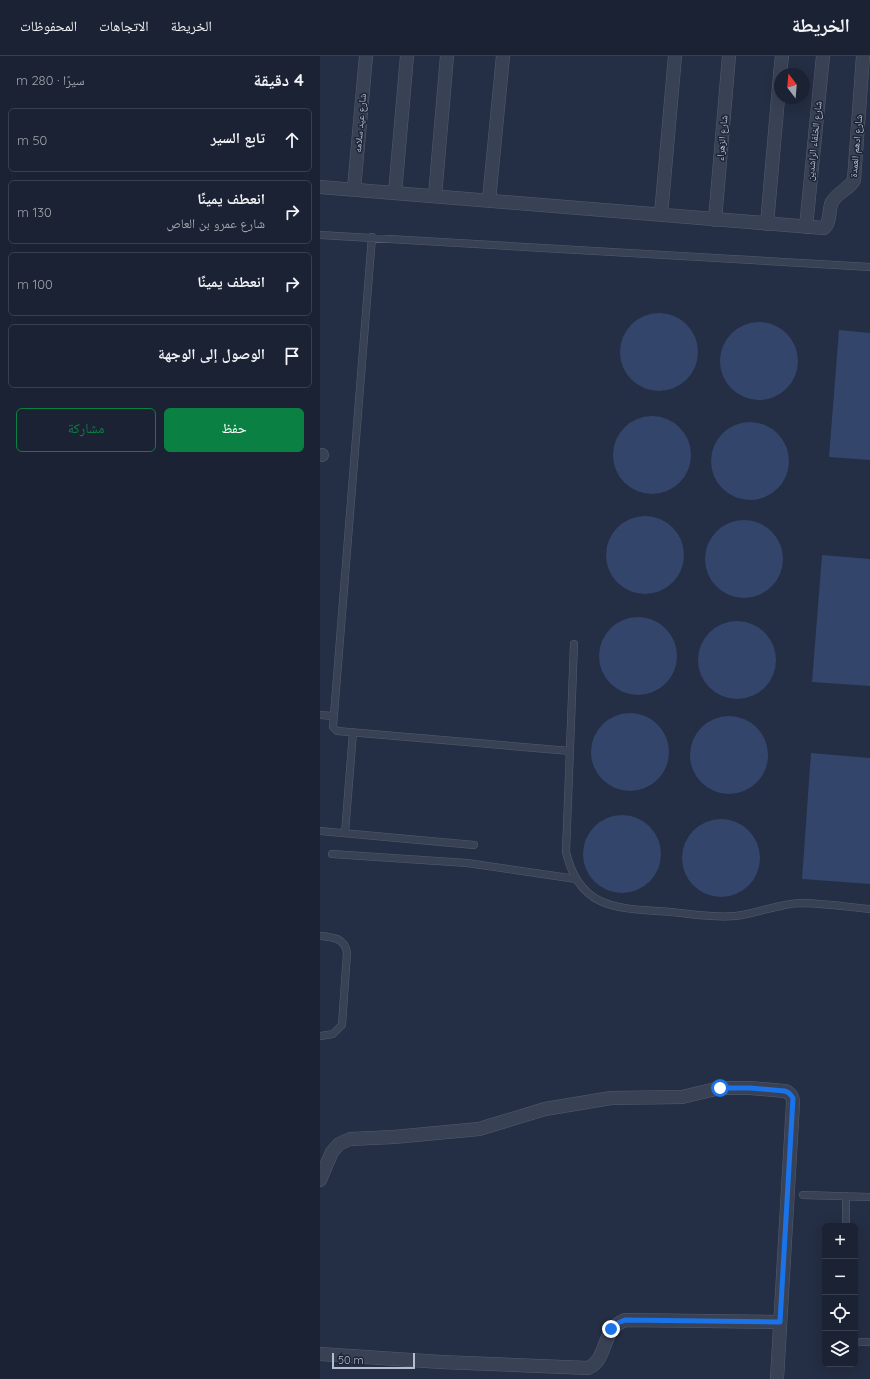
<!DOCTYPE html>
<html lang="ar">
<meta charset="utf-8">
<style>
body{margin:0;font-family:Quicksand,"Noto Naskh Arabic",sans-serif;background:#242a3b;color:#f1f3f6;direction:rtl}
.controls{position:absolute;right:12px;bottom:12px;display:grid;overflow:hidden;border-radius:6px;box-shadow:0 4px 16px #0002}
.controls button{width:36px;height:36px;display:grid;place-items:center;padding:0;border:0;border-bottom:1px solid #393f4e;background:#1b2233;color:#f1f3f6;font:20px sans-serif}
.compass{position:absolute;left:454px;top:12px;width:36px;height:36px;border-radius:50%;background:#1b2233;box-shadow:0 4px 16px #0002;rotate:344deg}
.scale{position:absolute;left:12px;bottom:10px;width:83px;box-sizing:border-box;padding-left:4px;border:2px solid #b6bccd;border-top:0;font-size:11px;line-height:14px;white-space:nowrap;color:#b6bccd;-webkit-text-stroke:3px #1d2639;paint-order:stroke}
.stop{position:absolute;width:12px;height:12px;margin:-9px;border:3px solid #1a73e8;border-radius:50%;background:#fff}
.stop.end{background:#1a73e8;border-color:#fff;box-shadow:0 1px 4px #0008}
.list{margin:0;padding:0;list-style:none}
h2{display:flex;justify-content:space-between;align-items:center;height:52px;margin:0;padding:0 16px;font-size:17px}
h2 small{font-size:13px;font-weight:400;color:#a0a4ac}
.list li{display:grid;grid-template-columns:26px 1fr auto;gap:12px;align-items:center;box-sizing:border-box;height:64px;margin:0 8px 8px;padding:0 8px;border:1px solid #393f4e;border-radius:6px}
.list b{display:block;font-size:15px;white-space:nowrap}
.list p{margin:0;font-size:13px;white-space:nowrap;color:#a0a4ac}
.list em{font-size:13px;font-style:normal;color:#a0a4ac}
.actions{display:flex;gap:8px;padding:12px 16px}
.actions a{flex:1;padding:9px 0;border:1px solid #0b8043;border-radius:6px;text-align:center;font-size:14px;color:#0b8043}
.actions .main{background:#0b8043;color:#fff}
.icon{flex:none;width:22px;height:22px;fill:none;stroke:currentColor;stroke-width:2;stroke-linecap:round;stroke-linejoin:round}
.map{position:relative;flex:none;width:550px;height:1323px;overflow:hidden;direction:ltr}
header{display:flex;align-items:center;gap:24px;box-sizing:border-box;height:56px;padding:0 20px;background:#1b2233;border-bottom:1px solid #393f4e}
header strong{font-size:19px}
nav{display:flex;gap:22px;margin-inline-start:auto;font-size:14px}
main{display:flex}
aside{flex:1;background:#1b2233}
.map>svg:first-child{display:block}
.water{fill:#34456b}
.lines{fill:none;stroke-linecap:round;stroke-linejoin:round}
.lane-casing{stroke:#545c6e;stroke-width:8}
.street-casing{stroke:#545c6e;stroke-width:14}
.lane{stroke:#394154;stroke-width:7}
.street{stroke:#394154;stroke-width:13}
.route{stroke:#1a73e8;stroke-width:5}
.labels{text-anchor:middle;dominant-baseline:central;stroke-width:3;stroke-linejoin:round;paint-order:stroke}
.street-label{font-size:10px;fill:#b6bccd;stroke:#1d2639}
</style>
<header>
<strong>الخريطة</strong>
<nav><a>الخريطة</a><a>الاتجاهات</a><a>المحفوظات</a></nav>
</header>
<main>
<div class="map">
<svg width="550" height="1323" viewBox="0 0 550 1323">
<rect width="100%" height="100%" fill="#242e44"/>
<path class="water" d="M300 296a39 39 0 1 1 78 0a39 39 0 1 1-78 0Z
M400 305a39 39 0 1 1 78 0a39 39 0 1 1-78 0Z
M519,274L550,277V404L509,401Z
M293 399a39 39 0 1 1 78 0a39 39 0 1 1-78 0Z
M391 405a39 39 0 1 1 78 0a39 39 0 1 1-78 0Z
M286 499a39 39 0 1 1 78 0a39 39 0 1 1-78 0Z
M385 503a39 39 0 1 1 78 0a39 39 0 1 1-78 0Z
M502,499L550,503V630L492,626Z
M279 600a39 39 0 1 1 78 0a39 39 0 1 1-78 0Z
M378 604a39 39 0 1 1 78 0a39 39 0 1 1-78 0Z
M271 696a39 39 0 1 1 78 0a39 39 0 1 1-78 0Z
M370 699a39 39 0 1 1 78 0a39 39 0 1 1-78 0Z
M491,697L550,702V828L482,823Z
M263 798a39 39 0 1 1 78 0a39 39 0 1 1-78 0Z
M362 802a39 39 0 1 1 78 0a39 39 0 1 1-78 0Z"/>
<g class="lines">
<g class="lane-casing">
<path id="lane" d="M0,179L550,211
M52,181L13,671L17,675L250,695
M254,588L246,796C260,856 301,852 351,856C372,858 394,862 415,860C437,858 457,848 480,847C503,847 527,851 550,853
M0,659L13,660
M0,775L154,789
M25,777L33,676
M12,798L147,807L256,823
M0,880C13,881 25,882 27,897L22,969L13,978L0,980
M483,1139L550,1141
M526,1170V1140
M541,1286H550"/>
</g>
<g class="street-casing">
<path id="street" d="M460,18L462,0
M0,131L504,172C511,167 508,154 512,146C518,136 529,133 534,124L543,0
M34,133L46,0
M75,137L87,0
M115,140L127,0
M169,144L183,0
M341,159L355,0
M395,164L409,0
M447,168L460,19
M486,171L503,0
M0,399H2
M0,1124L12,1096L19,1088L30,1083L74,1081L159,1073L225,1053L291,1042L362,1041L400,1032H430L465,1035C470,1037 473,1040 473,1047L457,1323
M0,1298L121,1306L268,1312C289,1303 280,1274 305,1264L460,1266"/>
</g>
<use href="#lane" class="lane"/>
<use href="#street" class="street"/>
</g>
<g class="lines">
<path class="route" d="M291,1273L298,1267L305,1264L460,1266L473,1042L469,1037L465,1035L430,1032H400"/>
</g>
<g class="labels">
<g class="street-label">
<text transform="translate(40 67) rotate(-85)">شارع عيد سلامه</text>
<text transform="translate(402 82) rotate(-85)">شارع الزهراء</text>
<text transform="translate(494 85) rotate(-84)">شارع الخلفاء الراشدين</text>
<text transform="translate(536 90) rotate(-85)">شارع ادهم العمدة</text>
</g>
</g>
</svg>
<div class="controls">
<button>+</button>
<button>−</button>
<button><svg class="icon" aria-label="locate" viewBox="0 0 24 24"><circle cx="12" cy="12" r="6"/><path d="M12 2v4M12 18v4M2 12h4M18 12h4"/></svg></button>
<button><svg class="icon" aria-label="layers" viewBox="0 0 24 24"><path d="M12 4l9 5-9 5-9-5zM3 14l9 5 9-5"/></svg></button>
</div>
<svg class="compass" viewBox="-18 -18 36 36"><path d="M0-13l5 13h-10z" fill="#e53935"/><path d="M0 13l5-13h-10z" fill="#a0a4ac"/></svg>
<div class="scale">50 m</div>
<div class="stop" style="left:400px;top:1032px"></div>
<div class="stop end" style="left:291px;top:1273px"></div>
</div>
<aside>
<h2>4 دقيقة<small>سيرًا · 280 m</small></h2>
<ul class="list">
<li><svg class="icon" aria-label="ahead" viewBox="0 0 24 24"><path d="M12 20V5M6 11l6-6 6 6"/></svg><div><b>تابع السير</b></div><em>50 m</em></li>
<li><svg class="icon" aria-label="right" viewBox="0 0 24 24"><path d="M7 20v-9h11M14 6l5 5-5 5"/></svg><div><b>انعطف يمينًا</b><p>شارع عمرو بن العاص</p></div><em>130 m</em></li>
<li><svg class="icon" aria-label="right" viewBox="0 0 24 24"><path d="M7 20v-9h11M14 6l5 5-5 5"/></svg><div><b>انعطف يمينًا</b></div><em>100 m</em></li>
<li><svg class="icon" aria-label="arrive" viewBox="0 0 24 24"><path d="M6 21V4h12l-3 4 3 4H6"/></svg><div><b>الوصول إلى الوجهة</b></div></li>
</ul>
<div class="actions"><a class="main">حفظ</a><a>مشاركة</a></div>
</aside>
</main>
